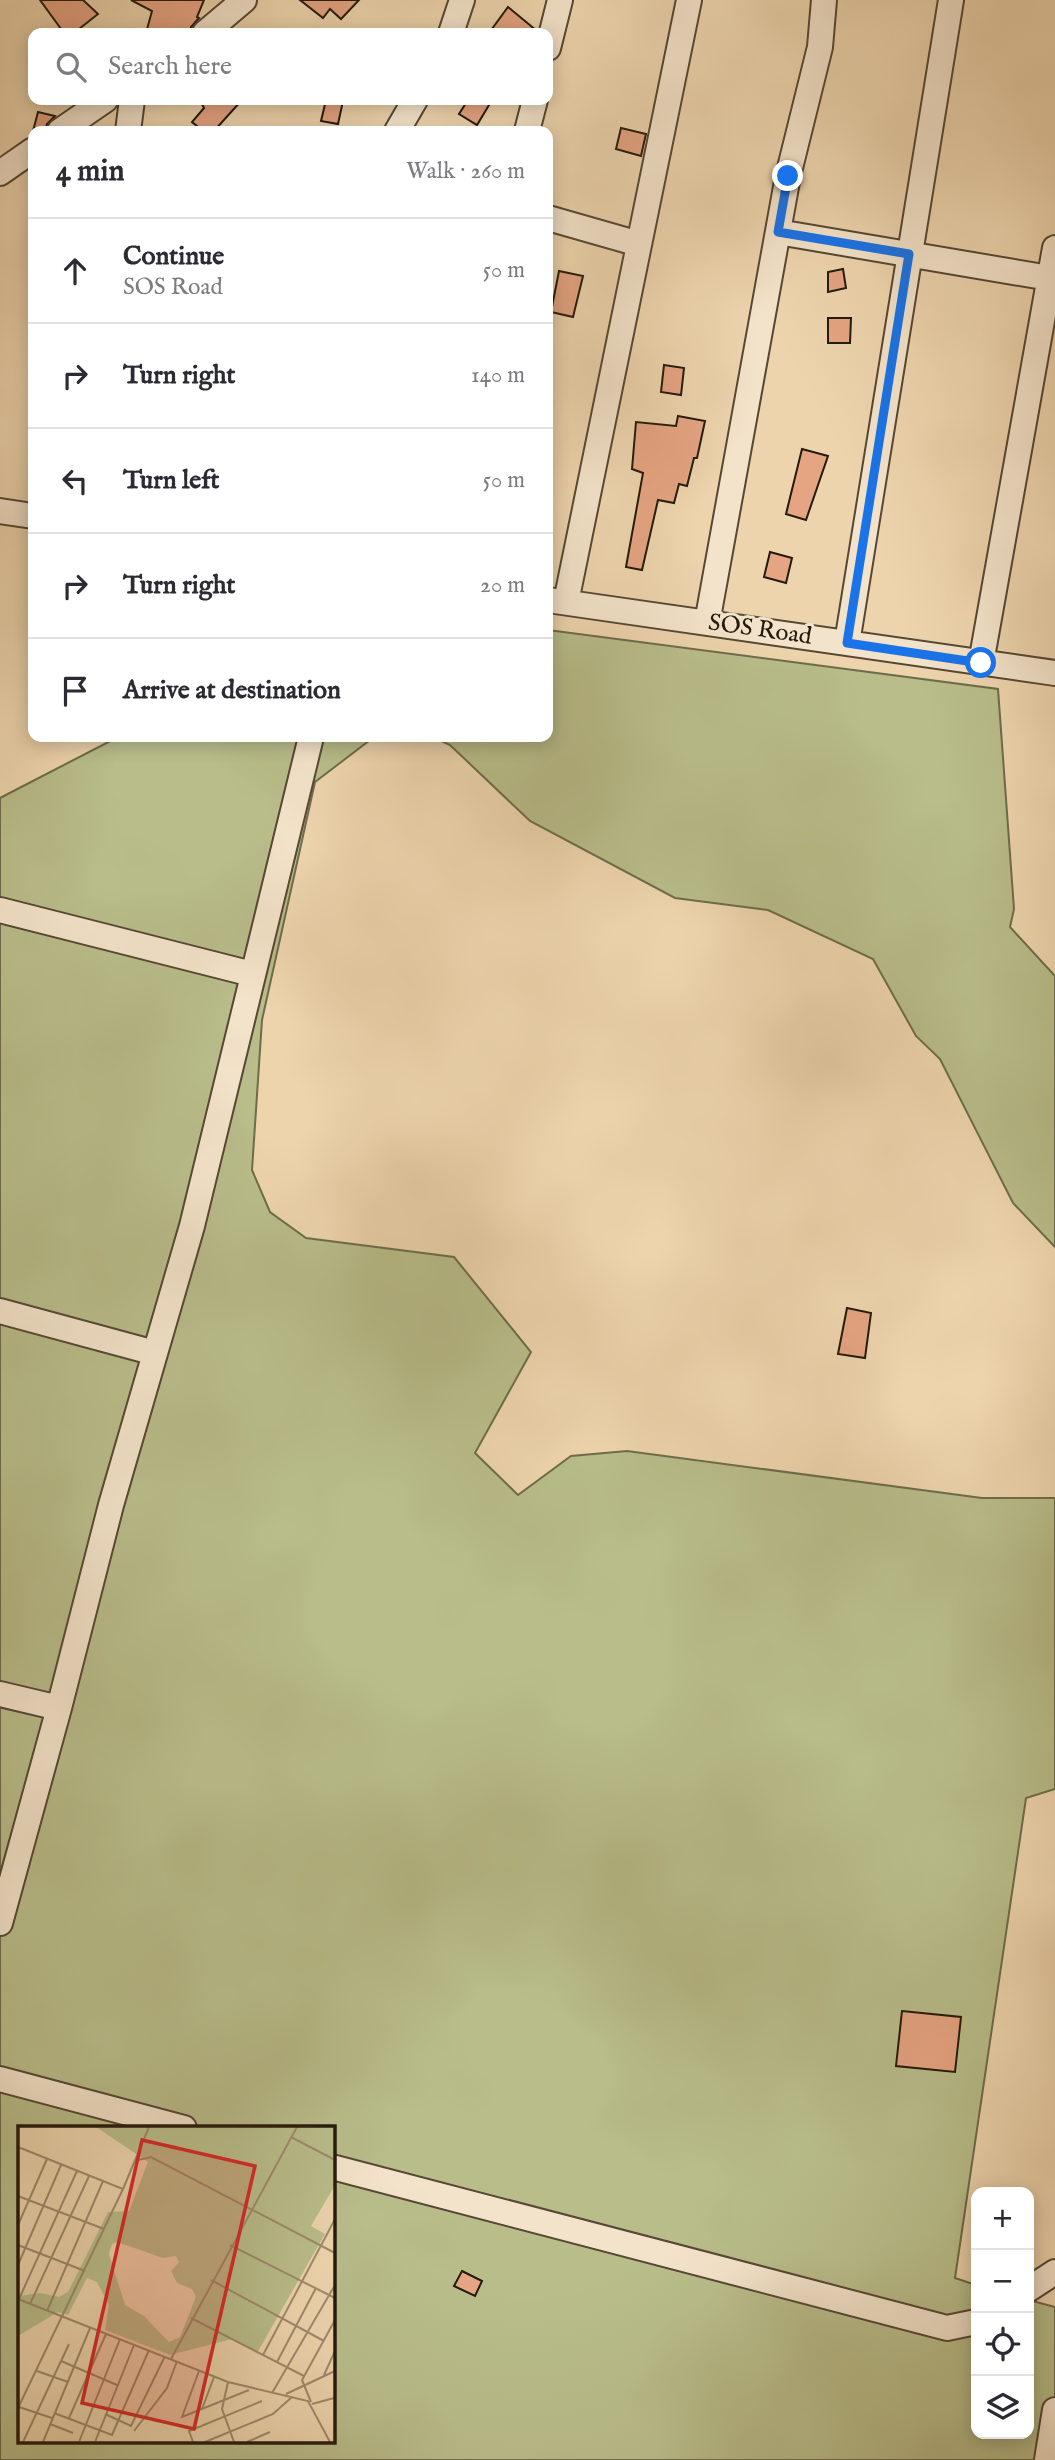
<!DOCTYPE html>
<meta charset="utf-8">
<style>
body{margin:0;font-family:"IM FELL English",serif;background:#f2f2f3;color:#2b2b33}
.controls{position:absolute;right:21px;bottom:21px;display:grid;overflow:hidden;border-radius:14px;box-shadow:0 4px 18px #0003}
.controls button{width:63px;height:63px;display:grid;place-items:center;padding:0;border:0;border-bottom:2px solid #e1e1e2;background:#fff;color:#2b2b33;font:35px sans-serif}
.stop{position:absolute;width:21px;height:21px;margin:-16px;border:5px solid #1a73e8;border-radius:50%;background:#fff}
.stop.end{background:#1a73e8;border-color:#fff;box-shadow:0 2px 7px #0008}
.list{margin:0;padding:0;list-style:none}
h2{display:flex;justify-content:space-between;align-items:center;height:91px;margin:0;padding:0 28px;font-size:30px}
h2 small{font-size:23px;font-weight:400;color:#7c7c81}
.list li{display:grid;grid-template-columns:46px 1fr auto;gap:21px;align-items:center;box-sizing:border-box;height:105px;padding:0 28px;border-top:2px solid #e1e1e2}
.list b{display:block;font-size:26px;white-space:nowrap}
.list p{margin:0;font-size:23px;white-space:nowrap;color:#7c7c81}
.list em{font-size:23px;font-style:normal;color:#7c7c81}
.icon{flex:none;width:38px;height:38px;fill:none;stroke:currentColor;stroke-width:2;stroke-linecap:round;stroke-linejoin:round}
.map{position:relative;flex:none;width:1055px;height:2460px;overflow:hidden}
.search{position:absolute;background:#fff;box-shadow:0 4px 18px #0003;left:28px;top:28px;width:525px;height:77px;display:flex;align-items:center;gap:18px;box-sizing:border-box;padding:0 24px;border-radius:14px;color:#7c7c81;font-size:26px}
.panel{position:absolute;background:#fff;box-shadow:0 4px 18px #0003;left:28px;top:126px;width:525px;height:616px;border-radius:14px}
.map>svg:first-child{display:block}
.green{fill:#b8bd8a;stroke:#6e6c4b;stroke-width:2;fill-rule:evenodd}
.building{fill:#e5a482;stroke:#241a0c;stroke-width:2}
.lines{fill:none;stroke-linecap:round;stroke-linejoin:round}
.minor-casing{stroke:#564834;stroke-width:28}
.minor{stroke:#f3e3ca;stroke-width:24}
.route{stroke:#1a73e8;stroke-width:9}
.labels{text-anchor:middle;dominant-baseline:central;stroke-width:6;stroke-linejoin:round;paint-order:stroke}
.street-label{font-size:24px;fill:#241a0c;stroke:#f3e3ca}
.inset-road{fill:none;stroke:#9d8a6d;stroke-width:2}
.view{fill:#d62828;fill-opacity:0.15;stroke:#d62828;stroke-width:3.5}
.inset-edge{fill:none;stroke:#241a0c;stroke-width:3.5}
</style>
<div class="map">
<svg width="1055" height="2460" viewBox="0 0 1055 2460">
<rect width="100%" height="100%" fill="#edd4ad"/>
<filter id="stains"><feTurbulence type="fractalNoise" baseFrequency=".00286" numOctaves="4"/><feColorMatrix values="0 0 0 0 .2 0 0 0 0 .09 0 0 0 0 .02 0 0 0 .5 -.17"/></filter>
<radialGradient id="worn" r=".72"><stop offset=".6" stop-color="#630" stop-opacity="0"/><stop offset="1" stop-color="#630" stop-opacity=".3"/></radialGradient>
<path class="green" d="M548,630L998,689L1014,909L1010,927L1055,976V1247L1013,1203L940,1059L916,1036L873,959L768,910L675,898L530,821L450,745L433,737H548Z
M118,737H374L315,782L262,1020L252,1170L270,1212L306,1238L454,1257L531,1352L475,1453L518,1495L571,1456L627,1451L982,1498H1055V1789L1026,1798L955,2278L976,2285V2434H1029V2300L1055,2307V2460H0V798ZM19,2128H332V2441H19Z"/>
<path class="building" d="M40,0H83L98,14L74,33H64Z
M131,0H204L197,17L199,18L191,27L190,33H146L152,11Z
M300,0H359L341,19L330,9L323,18Z
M508,7L537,31L536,33H489Z
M200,100H242L214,131H203L192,122L204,108Z
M326,100L343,101L338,124L321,121Z
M468,100H492L477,125L459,114Z
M38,112L55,116L47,124L45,131H33Z
M621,128L646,134L641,156L616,149Z
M843,269L846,288L828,292V272Z
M559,271L583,276L573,317L551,312Z
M828,318H851L850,343H828Z
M664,365L684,368L681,395L661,392Z
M678,416L705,421L697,458H694L687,486L679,484L674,503L658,500L642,570L626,567L643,473L632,469L636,422L676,426Z
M802,449L828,456L806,520L786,514Z
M770,552L792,558L786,583L764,577Z
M847,1308L871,1313L865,1358L838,1354Z
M902,2011L961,2017L955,2072L896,2066Z
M462,2271L482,2281L475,2296L454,2286Z"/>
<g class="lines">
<g class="minor-casing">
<path id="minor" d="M205,33L244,0
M451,33L462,0
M548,48L560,0
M60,131L105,100
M128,131L132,100
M397,131L415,100
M527,131L535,100
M0,173L33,150
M548,218L639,244
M778,232L1055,279
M0,511L33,516
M548,600L1055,673
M566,602L689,0
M707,623L788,176L820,47L824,0
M847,643L951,0
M981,663L1055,248
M0,910L252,974
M0,1311L155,1353
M0,1694L59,1708
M0,1923L59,1708L111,1505L192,1226L311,737
M0,2079L184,2128
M332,2167L947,2328L976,2322
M1029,2289L1055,2272
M1047,2460L1055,2410"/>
</g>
<use href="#minor" class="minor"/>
</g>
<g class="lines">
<path class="route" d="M788,176L778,232L909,254L847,643L981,663"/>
</g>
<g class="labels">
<g class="street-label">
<text transform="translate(760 630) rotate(8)">SOS Road</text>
</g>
</g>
<g transform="translate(18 2126)">
<rect width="317" height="317" fill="#edd4ad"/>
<path d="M78,1H317V59L293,100L307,108L239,227L214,213L152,229L87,204L91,179L79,156L69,152L50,189L40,186L0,210V170L22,167L41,171L50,166L90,86L111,85L130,36ZM99,116L145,132L158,130L161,136L153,145L159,157L174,163L178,171L162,211L151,216L126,190L107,179L91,128L94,118Z" fill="#b8bd8a" fill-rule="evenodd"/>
<path class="inset-road" d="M273,11L317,34M0,21L105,63L0,282M116,35L133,31L317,127M105,63L131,1M0,70L86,103M0,99L29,33M0,119L67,145M212,119L317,172M0,139L43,39M193,154L306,215M0,173L210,256L290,275L312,316M1,173L59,45M12,178L71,50M29,185L85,55M173,192L286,250M245,229L317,93M153,233L279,1M43,235L99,259M259,236L298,162M19,245L50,256M181,245L164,291L231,264M306,249L317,225M210,256L204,283L216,316M254,267L317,159M268,268L317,245M293,276L284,254L317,194M294,278L316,272M1,281L34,292M184,283L196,251M36,287L94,309L131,224M87,288L113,300L147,230M51,292L88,208M32,298L55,307M116,305L149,262L159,235M5,316L51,218M25,316L72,202M61,316L102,213M77,316L116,219M175,316L171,305L244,275M187,316L255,288L274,271M229,316L252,306"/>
<path class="view" d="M124,14L237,40L176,303L64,277Z"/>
<rect width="317" height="317" class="inset-edge"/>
</g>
<rect width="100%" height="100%" filter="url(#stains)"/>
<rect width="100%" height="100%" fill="url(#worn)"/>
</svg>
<div class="controls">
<button>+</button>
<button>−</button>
<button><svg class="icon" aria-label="locate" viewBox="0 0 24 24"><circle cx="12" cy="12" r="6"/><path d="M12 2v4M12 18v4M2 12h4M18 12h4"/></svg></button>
<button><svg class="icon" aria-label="layers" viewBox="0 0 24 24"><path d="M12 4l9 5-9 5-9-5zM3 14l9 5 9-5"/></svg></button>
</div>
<div class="stop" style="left:981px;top:663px"></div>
<div class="stop end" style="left:788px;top:176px"></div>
<div class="search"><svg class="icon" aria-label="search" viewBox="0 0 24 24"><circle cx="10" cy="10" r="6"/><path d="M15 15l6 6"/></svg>Search here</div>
<section class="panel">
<h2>4 min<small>Walk · 260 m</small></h2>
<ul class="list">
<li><svg class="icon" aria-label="ahead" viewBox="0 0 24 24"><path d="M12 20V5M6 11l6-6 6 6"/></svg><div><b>Continue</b><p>SOS Road</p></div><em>50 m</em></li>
<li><svg class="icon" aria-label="right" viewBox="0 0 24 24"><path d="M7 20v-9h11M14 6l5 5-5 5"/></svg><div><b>Turn right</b></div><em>140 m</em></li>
<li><svg class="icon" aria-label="left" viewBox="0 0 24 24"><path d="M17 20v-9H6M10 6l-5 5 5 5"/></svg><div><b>Turn left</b></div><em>50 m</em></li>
<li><svg class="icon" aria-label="right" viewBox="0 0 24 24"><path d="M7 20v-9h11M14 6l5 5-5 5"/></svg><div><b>Turn right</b></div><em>20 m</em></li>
<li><svg class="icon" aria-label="arrive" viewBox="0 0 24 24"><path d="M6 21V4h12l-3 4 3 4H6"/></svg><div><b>Arrive at destination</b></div></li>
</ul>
</section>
</div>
